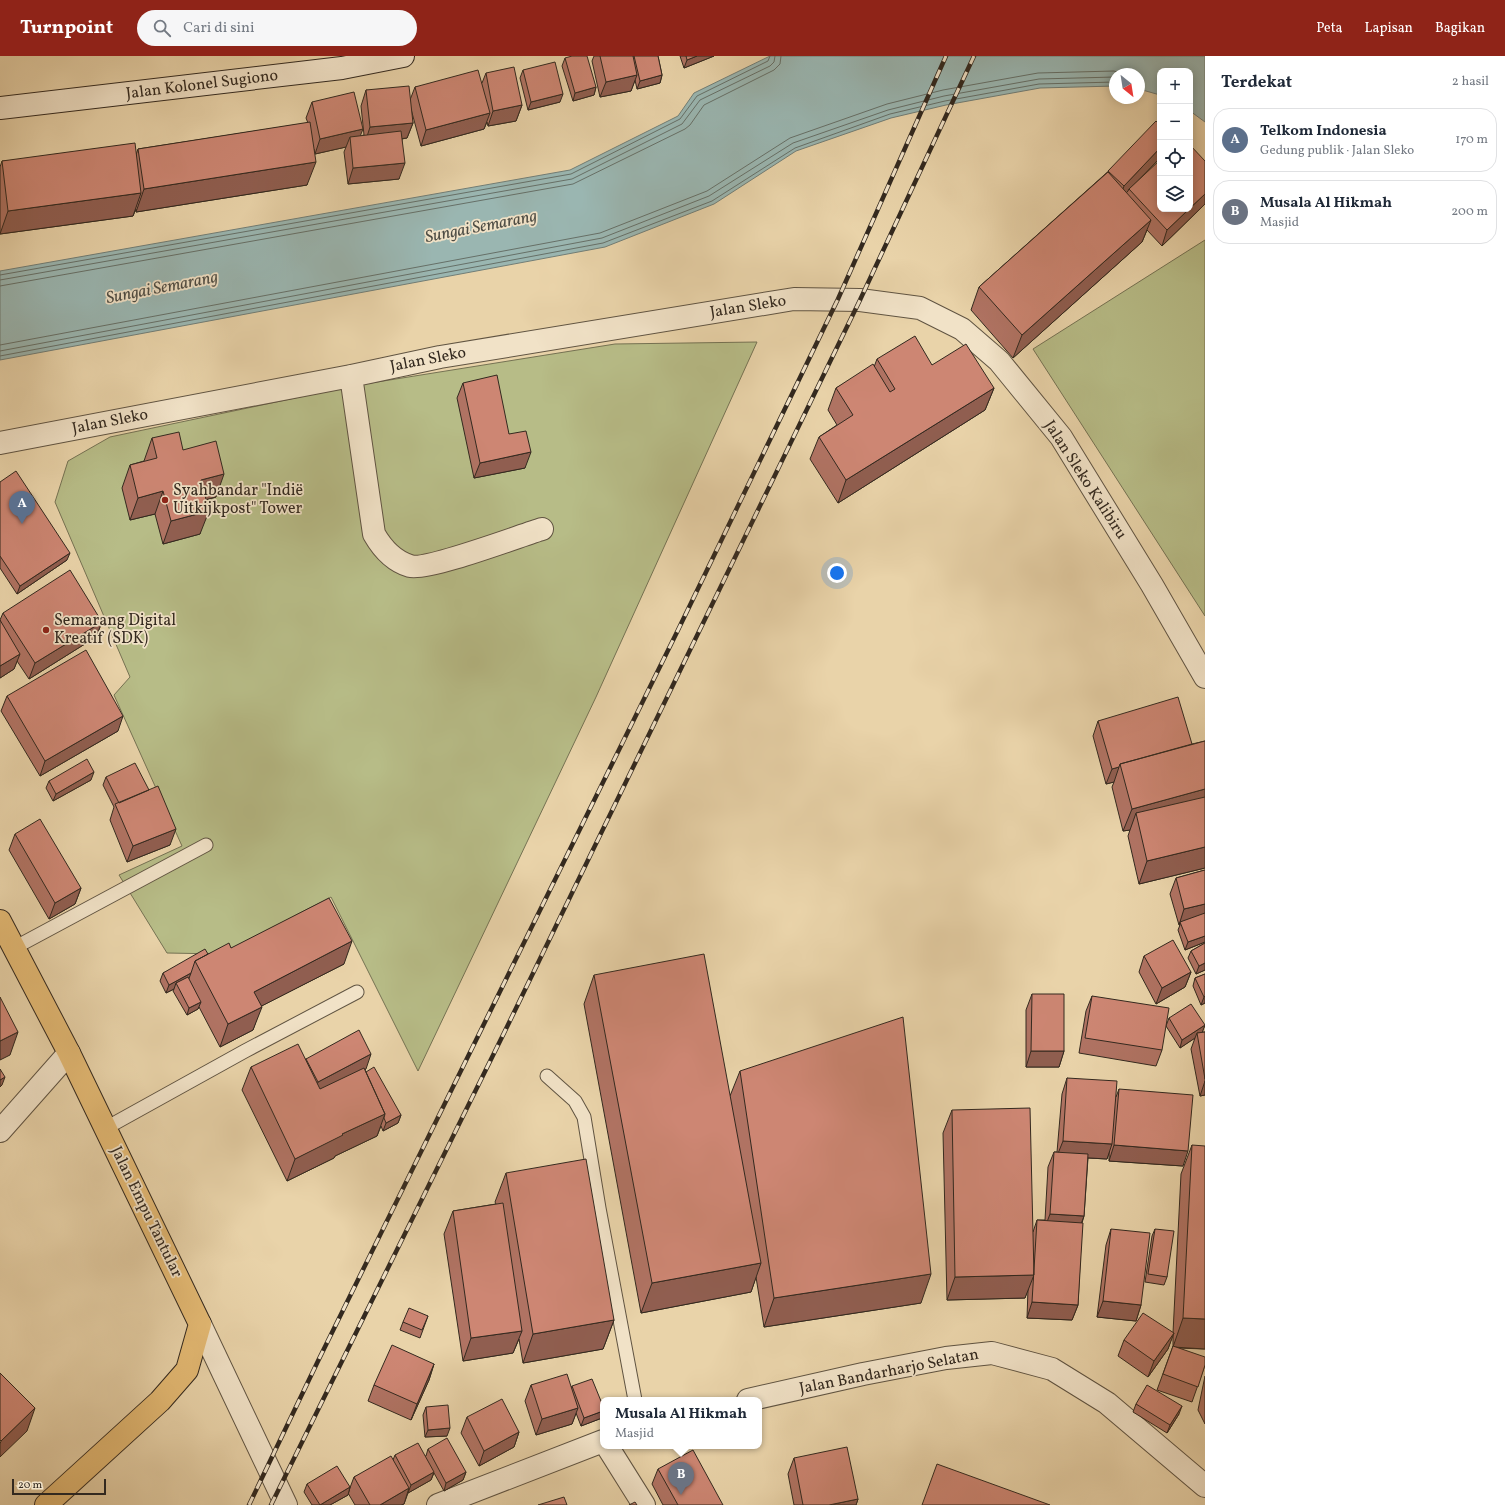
<!DOCTYPE html>
<html lang="id">
<meta charset="utf-8">
<style>
body{margin:0;font-family:Vollkorn,serif;background:#f6f6f7;color:#1f2937}
.controls{position:absolute;right:12px;top:12px;display:grid;overflow:hidden;border-radius:8px;box-shadow:0 2px 10px #0003}
.controls button{width:36px;height:36px;display:grid;place-items:center;padding:0;border:0;border-bottom:1px solid #e0e1e3;background:#fff;color:#1f2937;font:20px sans-serif}
.compass{position:absolute;left:1109px;top:12px;width:36px;height:36px;border-radius:50%;background:#fff;box-shadow:0 2px 10px #0003;rotate:150deg}
.scale{position:absolute;left:12px;bottom:10px;width:94px;box-sizing:border-box;padding-left:4px;border:2px solid #33291f;border-top:0;font-size:11px;line-height:14px;white-space:nowrap;color:#33291f;-webkit-text-stroke:3px #f1e2c7;paint-order:stroke}
.you{position:absolute;left:837px;top:517px;width:14px;height:14px;margin:-10px;border:3px solid #fff;border-radius:50%;background:#1a73e8;box-shadow:0 0 0 6px #1a73e833}
.badge{display:grid;place-items:center;width:26px;height:26px;border-radius:50%;background:#8f2418;color:#fff;font-size:13px;font-weight:700}
.pin{position:absolute;translate:-50% -33px;filter:drop-shadow(0 1px 2px #0008)}
.pin::after{content:'';position:absolute;top:21px;width:14px;height:12px;background:inherit;clip-path:polygon(0 0,100% 0,50% 100%)}
.popup{position:absolute;left:600px;top:1341px;width:162px;height:52px;box-sizing:border-box;display:grid;place-content:center;border-radius:8px;background:#fff;filter:drop-shadow(0 1px 3px #0005);font-size:13px;white-space:nowrap;color:#747a83}
.popup b{font-size:15px;color:#1f2937}
.popup::after{content:'';position:absolute;left:50%;top:100%;margin-left:-8px;border:8px solid transparent;border-top-color:#fff}
.list{margin:0;padding:0;list-style:none}
h2{display:flex;justify-content:space-between;align-items:center;height:52px;margin:0;padding:0 16px;font-size:17px}
h2 small{font-size:13px;font-weight:400;color:#747a83}
.list li{display:grid;grid-template-columns:26px 1fr auto;gap:12px;align-items:center;box-sizing:border-box;height:64px;margin:0 8px 8px;padding:0 8px;border:1px solid #e0e1e3;border-radius:16px}
.list b{display:block;font-size:15px;white-space:nowrap}
.list p{margin:0;font-size:13px;white-space:nowrap;color:#747a83}
.list em{font-size:13px;font-style:normal;color:#747a83}
.icon{flex:none;width:22px;height:22px;fill:none;stroke:currentColor;stroke-width:2;stroke-linecap:round;stroke-linejoin:round}
.map{position:relative;flex:none;width:1205px;height:1449px;overflow:hidden}
header{display:flex;align-items:center;gap:24px;box-sizing:border-box;height:56px;padding:0 20px;background:#8f2418;color:#fff}
header strong{font-size:19px}
nav{display:flex;gap:22px;margin-inline-start:auto;font-size:14px}
.search{width:280px;height:36px;background:#f6f6f7;display:flex;align-items:center;gap:10px;box-sizing:border-box;padding:0 14px;border-radius:22px;color:#747a83;font-size:15px}
main{display:flex}
aside{flex:1;background:#fff}
.map>svg:first-child{display:block}
.green{fill:#b7bc87;stroke:#757253}
.water{fill:#9ab6b1;stroke:#717e77}
.lines{fill:none;stroke-linecap:round;stroke-linejoin:round}
.shore{stroke:#667068;stroke-width:1}
.service-casing{stroke:#605442;stroke-width:15}
.minor-casing{stroke:#605442;stroke-width:24}
.tertiary-casing{stroke:#605442;stroke-width:24}
.secondary-casing{stroke:#33291f;stroke-width:24}
.primary-casing{stroke:#33291f;stroke-width:24}
.service{stroke:#f1e2c7;stroke-width:13}
.minor{stroke:#f1e2c7;stroke-width:22}
.tertiary{stroke:#f1e2c7;stroke-width:22}
.secondary{stroke:#f1e2c7;stroke-width:22}
.primary{stroke:#e4ba74;stroke-width:22}
.rail-casing{stroke:#33291f;stroke-width:4.5}
.rail{stroke:#f1e2c7;stroke-width:3;stroke-dasharray:9;stroke-linecap:butt}
.wall{fill:#b07363;stroke:#33291f}
.shaded-wall{fill:#905e50;stroke:#33291f}
.building{fill:#cd8673;stroke:#33291f}
.poi-dot{fill:#8f2418;stroke:#f1e2c7;stroke-width:1.5}
.labels{text-anchor:middle;dominant-baseline:central;stroke-width:3.5;stroke-linejoin:round;paint-order:stroke}
.street-label{font-size:16px;fill:#33291f;stroke:#f1e2c7}
.poi-label{font-size:16px;fill:#33291f;stroke:#f1e2c7;text-anchor:start}
.water-label{font-size:17px;font-style:italic;fill:#4d4c44;stroke:#f1e2c7}
</style>
<header>
<strong>Turnpoint</strong>
<div class="search"><svg class="icon" aria-label="search" viewBox="0 0 24 24"><circle cx="10" cy="10" r="6"/><path d="M15 15l6 6"/></svg>Cari di sini</div>
<nav><a>Peta</a><a>Lapisan</a><a>Bagikan</a></nav>
</header>
<main>
<div class="map">
<svg width="1205" height="1449" viewBox="0 0 1205 1449">
<rect width="100%" height="100%" fill="#e9d3a9"/>
<filter id="stains"><feTurbulence type="fractalNoise" baseFrequency=".005" numOctaves="4"/><feColorMatrix values="0 0 0 0 .2 0 0 0 0 .09 0 0 0 0 .02 0 0 0 .5 -.17"/></filter>
<radialGradient id="worn" r=".72"><stop offset=".6" stop-color="#630" stop-opacity="0"/><stop offset="1" stop-color="#630" stop-opacity=".3"/></radialGradient>
<path class="green" d="M1205,184V560L1033,293Z
M757,286L596,641L418,1015L331,841L221,898L167,897L119,819L182,790L114,639L130,621L55,446L68,405L110,381L352,330L615,288Z"/>
<path class="water" d="M770,0H1205V66L1190,55V15H1160V39L1139,33V18H1115V30L1040,32L946,49L891,62L796,95L714,148L605,191L0,304V215L570,114L678,60L694,37Z"/>
<g class="lines">
<path class="shore" d="M0,219L571,118L680,63L697,40L768,5L770,0
M0,224L572,123L682,68L700,44L770,10L774,6L775,0
M0,230L573,128L685,73L690,69L704,49L774,14L780,8L781,0
M0,289L600,177L707,135L790,82L887,48L943,34L1038,17L1114,15L1123,18
M0,295L602,182L709,140L793,87L888,54L944,40L1039,23L1115,21
M0,300L603,187L712,145L795,92L890,58L945,45L1039,28L1115,26"/>
<g class="service-casing">
<path id="service" d="M14,892L206,789
M547,1020L575,1045L584,1061L599,1152L635,1344
M106,1072L245,995L357,936"/>
</g>
<g class="minor-casing">
<path id="minor" d="M351,320L374,478C382,492 393,505 410,510C427,515 519,480 542,473
M0,387L351,320L440,301L794,243L860,244L920,252L962,273L999,305L1061,381L1152,529L1205,621
M0,1075L69,997
M607,1390L644,1449"/>
</g>
<g class="tertiary-casing">
<path id="tertiary" d="M200,1268L286,1449
M748,1344L863,1318L946,1302L992,1297L1052,1313L1107,1347L1205,1430
M438,1449L603,1385"/>
</g>
<g class="secondary-casing">
<path id="secondary" d="M0,52L342,12L403,0"/>
</g>
<g class="primary-casing">
<path id="primary" d="M0,865L69,997L200,1268L187,1314L160,1345L46,1449"/>
</g>
<use href="#service" class="service"/>
<use href="#minor" class="minor"/>
<use href="#tertiary" class="tertiary"/>
<use href="#secondary" class="secondary"/>
<use href="#primary" class="primary"/>
<g class="rail-casing">
<path id="rail" d="M249,1449L318,1305L678,574L838,243L946,0
M271,1449L504,977L860,244L974,0"/>
</g>
<use href="#rail" class="rail"/>
</g>
<path class="wall" d="M594,0H658L662,19L660,27L637,33L635,24L631,35L600,41L592,5Z
M680,0H714L684,12Z
M565,2L596,31L594,39L573,45L562,10Z
M523,14L560,46L528,54L520,22Z
M486,17L522,49L516,65L488,70L487,66L484,73L421,90L411,53L413,67L407,82L402,83L399,123L348,128L344,96L346,91L315,98L314,93L307,129L136,156V153L133,160L0,178V111L2,105L136,99L138,93L308,67L306,62L312,46L360,80L364,79L361,50L366,34L410,44L415,31L482,27Z
M1160,69V102L1141,122L1205,105V148L1162,190L1147,174L1142,186L1013,302L971,254L979,231Z
M877,303L932,309L994,332L985,354L838,447L810,403L819,381L837,369L828,354L836,332L874,311Z
M463,327L509,378L525,412L474,422L457,342Z
M152,382L183,394L216,441L206,444L200,478L163,488L155,458L130,464L122,432L130,409L144,405Z
M0,426L67,504L17,538L0,512Z
M3,557L102,566L96,581L29,623L17,605L14,613L0,622V564Z
M7,640L118,675L40,720L1,655Z
M1098,665L1192,688L1205,685V812L1139,828L1128,780L1130,774L1123,775L1112,731L1114,726L1106,728L1093,680Z
M106,721L149,734L170,789L127,806L110,764L114,751L103,729Z
M91,724L53,745L46,732L49,725Z
M15,778L81,832L75,848L49,863L9,794Z
M1205,814V886L1185,894L1178,874L1180,869H1179L1170,838L1176,822Z
M1205,887V914L1196,918L1188,902L1191,895Z
M231,892L344,908L261,950L253,974L220,991L199,951L198,953L187,959L173,935L174,933L166,937L160,925L163,917L208,898Z
M1144,900L1191,916L1185,931L1156,948L1139,916Z
M1205,918V947L1201,949L1193,930L1195,922Z
M594,919L730,1040L740,1015L921,1247L764,1271L756,1221L751,1236L641,1257L584,948Z
M1032,938L1064,995L1059,1011H1026V954Z
M1092,940L1162,994L1156,1010L1079,997L1086,955Z
M1169,962L1205,969L1202,976H1205V1039L1200,1040L1191,993L1195,982L1180,992L1166,970Z
M306,1003L366,1013L365,1014L366,1016L401,1059L398,1067L383,1075L381,1070L377,1080L335,1100L334,1102L287,1125L242,1034L251,1011Z
M1067,1022L1116,1041L1119,1033L1183,1110L1109,1105V1096L1107,1103L1088,1102L1084,1160L1082,1167L1078,1249L1072,1264L1027,1262L1028,1233L1025,1242L947,1244L943,1077L952,1054L1033,1176L1037,1164H1045L1048,1111L1054,1096H1057L1062,1038Z
M1192,1089L1205,1293L1177,1292L1205,1309L1192,1346L1157,1334L1173,1290V1278L1168,1293L1148,1321L1118,1300L1124,1284L1173,1277L1181,1118Z
M506,1117L614,1264L603,1293L523,1307L519,1283L513,1297L463,1305L444,1178L453,1155L496,1148L495,1146Z
M1111,1173L1141,1249L1136,1265L1097,1261L1106,1189Z
M1155,1173L1167,1221L1164,1229L1145,1226L1152,1180Z
M428,1260L420,1282L400,1274L403,1266Z
M434,1308L429,1324L411,1364L368,1345L374,1329Z
M1205,1320V1368L1198,1354Z
M531,1329L571,1332L572,1330L602,1362L581,1370L576,1357L572,1368L536,1379L525,1345Z
M1136,1348L1179,1358L1167,1377L1133,1356Z
M426,1351L447,1380L425,1381L423,1359Z
M467,1361L519,1376L514,1391L479,1410L461,1377Z
M428,1393L466,1416L463,1424L444,1435L434,1417L431,1424L408,1437L404,1448L401,1449H355L348,1437L354,1421L393,1404L395,1399L426,1400Z
M794,1402L858,1443L856,1449H794L788,1418Z
M658,1413L723,1449H663L652,1428Z
M307,1428L350,1431L348,1439L330,1449H312L304,1436Z"/>
<path class="shaded-wall" d="M697,0H714L684,12L687,4Z
M637,19L631,35L600,41L606,26Z
M662,19L660,27L637,33L640,25Z
M596,31L594,39L573,45L575,37Z
M563,38L560,46L528,54L531,46Z
M522,49L516,65L488,70L493,55Z
M490,57L484,73L421,90L426,74Z
M413,67L407,82L365,87L370,71Z
M363,73L357,88L350,81L346,91L315,98L320,83Z
M1160,92V102L1129,134V133L1128,135L1118,146L1124,130Z
M316,106L307,129L136,156L144,133Z
M405,107L399,123L348,128L353,112Z
M141,137L133,160L0,178L8,155Z
M1205,138V148L1162,190L1167,174Z
M1151,164L1142,186L1013,302L1022,279Z
M994,332L985,354L838,447L846,424Z
M531,396L525,412L474,422L480,407Z
M224,418L216,441L193,447L201,424Z
M163,435L155,458L130,464L138,442Z
M209,455L200,478L163,488L171,465Z
M70,497L67,504L17,538L20,530Z
M102,566L96,581L29,623L35,607Z
M20,598L14,613L0,622V610Z
M123,660L118,675L40,720L45,705Z
M1119,711L1114,726L1106,728L1112,713Z
M94,716L91,724L53,745L56,738Z
M1205,733V753L1136,757L1130,774L1123,775L1132,753Z
M176,773L170,789L127,806L133,790Z
M1205,791V812L1139,828L1147,805Z
M81,832L75,848L49,863L55,847Z
M1205,848V862L1180,866V869H1179L1184,853Z
M1205,880V886L1185,894L1188,886Z
M352,885L344,908L246,958L254,936Z
M1205,907V914L1196,918L1199,910Z
M1191,916L1185,931L1156,948L1162,932Z
M191,917L188,925L176,927L174,933L166,937L169,929Z
M1205,940V947L1201,949L1204,941Z
M201,946L198,953L187,959L189,952Z
M262,951L253,974L220,991L228,968Z
M1205,969L1202,977H1197L1195,982L1180,992L1182,984Z
M18,976L10,999L0,1004V985Z
M1031,995H1064L1059,1011H1026Z
M371,998L366,1013L313,1042L318,1026Z
M5,1021L2,1029L0,1031V1024Z
M1205,1025V1039L1200,1040Z
M385,1058L377,1080L335,1100L334,1102L287,1125L295,1103L342,1078Z
M401,1059L398,1067L383,1075L386,1067Z
M1063,1085L1112,1088L1107,1103L1057,1100Z
M1114,1089L1188,1095L1183,1110L1109,1105Z
M1050,1158L1084,1160L1078,1176L1044,1174Z
M761,1207L751,1236L641,1257L652,1227Z
M931,1218L921,1247L764,1271L774,1242Z
M1034,1219L1025,1242L947,1244L955,1221Z
M1103,1245L1141,1249L1136,1265L1097,1261Z
M1032,1246L1078,1249L1072,1264L1027,1262Z
M1183,1262L1205,1263V1293L1173,1291Z
M614,1264L603,1293L523,1307L533,1278Z
M522,1275L513,1297L463,1305L471,1282Z
M1174,1277L1168,1293L1148,1321L1154,1305Z
M434,1308L429,1324L411,1364L417,1348Z
M1182,1350L1179,1358L1167,1377L1170,1369Z
M35,1352L27,1375L0,1401V1388L1,1385Z
M578,1352L572,1368L536,1379L542,1363Z
M603,1355V1359L602,1362L581,1370L584,1362Z
M450,1372L447,1380L425,1381L428,1374Z
M519,1376L514,1391L479,1410L484,1395Z
M434,1416L431,1424L408,1437L411,1429Z
M466,1416L463,1424L444,1435L446,1427Z
M350,1431L348,1439L330,1449H320Z
M409,1432L404,1448L401,1449H380Z
M858,1443L856,1449H829Z"/>
<path class="building" d="M572,0H587L596,31L575,37L565,2Z
M600,0H633L637,19L606,26Z
M634,0H658L662,19L640,25Z
M686,0H697L687,4Z
M555,6L563,38L531,46L523,14Z
M514,11L522,49L493,55L486,17Z
M478,14L490,57L426,74L415,31Z
M409,30L413,67L370,71L366,34Z
M354,36L363,73L320,83L312,46Z
M1156,65L1160,69V92L1124,130L1108,115Z
M310,66L316,106L144,133L138,93Z
M401,75L405,107L353,112L350,81Z
M135,87L141,137L8,155L2,105Z
M1190,89L1205,105V138L1190,152Z
M1160,104V153H1189L1167,174L1129,133Z
M1108,116L1151,164L1022,279L979,231Z
M915,280L932,309L966,288L994,332L846,424L819,381L853,359L836,332L873,308L890,336L895,333L877,303Z
M497,319L509,378L526,375L531,396L480,407L463,327Z
M179,376L183,394L216,385L224,418L201,424L209,455L171,465L163,435L138,442L130,409L157,402L152,382Z
M16,415L70,497L20,530L0,500V426Z
M70,514L102,566L35,607L3,557Z
M0,564L20,598L0,610Z
M86,594L123,660L45,705L7,640Z
M1178,641L1192,688L1120,708L1119,711L1112,713L1098,665Z
M1205,685V733L1132,753L1120,708Z
M87,703L94,716L56,738L49,725Z
M135,707L149,734L119,747L106,721Z
M158,730L176,773L133,790L115,748Z
M1205,741V791L1147,805L1136,757Z
M40,763L81,832L55,847L15,778Z
M1205,814V848L1184,853L1176,822Z
M329,842L352,885L254,936L262,951L228,968L195,905L229,887L231,892Z
M1205,857V880L1188,886L1180,866Z
M1173,884L1191,916L1162,932L1144,900Z
M1205,887V907L1199,910L1191,895Z
M205,893L208,898L195,905L191,917L169,929L163,917Z
M704,898L761,1207L652,1227L594,919Z
M1205,918V940L1204,941L1195,922Z
M188,921L201,946L189,952L176,927Z
M1032,938H1064V995H1031Z
M1092,940L1169,952L1162,994L1085,982Z
M0,941L18,976L0,985Z
M1191,948L1205,969L1182,984L1169,962Z
M903,961L931,1218L774,1242L740,1015Z
M359,974L371,998L318,1026L306,1003Z
M1205,976V1023L1197,977Z
M298,988L320,1033L364,1012L385,1058L342,1078L343,1079L295,1103L251,1011Z
M374,1011L401,1059L386,1067L384,1062L385,1058L366,1016Z
M0,1013L5,1021L0,1024Z
M1067,1022L1117,1025L1112,1088L1063,1085Z
M1119,1033L1193,1039L1188,1095L1114,1089Z
M1030,1052L1034,1219L955,1221L952,1054Z
M1192,1089L1205,1090V1263L1183,1262Z
M1054,1096L1088,1098L1084,1160L1050,1158Z
M586,1103L614,1264L533,1278L506,1117Z
M503,1147L522,1275L471,1282L453,1155Z
M1037,1164L1083,1167L1078,1249L1032,1246Z
M1111,1173L1150,1177L1141,1249L1103,1245Z
M1155,1173L1174,1175L1167,1221L1148,1218Z
M409,1252L428,1260L422,1274L403,1266Z
M1143,1257L1174,1277L1154,1305L1124,1284Z
M392,1289L434,1308L417,1348L374,1329Z
M1173,1290L1205,1301V1309L1198,1331L1163,1318Z
M0,1317L35,1352L1,1385L0,1384Z
M567,1318L578,1352L542,1363L531,1329Z
M592,1323L603,1350V1355L584,1362L572,1330Z
M1147,1329L1182,1350L1170,1369L1136,1348Z
M502,1343L519,1376L484,1395L467,1361Z
M448,1349L450,1372L428,1374L426,1351Z
M447,1382L466,1416L446,1427L428,1393Z
M418,1387L434,1416L411,1429L395,1399Z
M847,1391L858,1443L829,1449H803L794,1402Z
M693,1394L723,1449H678L658,1413Z
M391,1400L409,1432L380,1449H370L354,1421Z
M937,1408L1050,1449H922Z
M337,1410L350,1431L320,1449L307,1428Z
M564,1441L567,1449H538Z
M635,1446L637,1449H629Z"/>
<g class="poi-dot">
<circle cx="165" cy="444" r="4"/>
<circle cx="46" cy="574" r="4"/>
</g>
<g class="labels">
<g class="street-label">
<text transform="translate(202 29) rotate(-7)">Jalan Kolonel Sugiono</text>
<text transform="translate(748 251) rotate(-9)">Jalan Sleko</text>
<text transform="translate(428 304) rotate(-11)">Jalan Sleko</text>
<text transform="translate(110 366) rotate(-11)">Jalan Sleko</text>
<text transform="translate(1085 424) rotate(57)">Jalan Sleko Kalibiru</text>
<text transform="translate(146 1156) rotate(64)">Jalan Empu Tantular</text>
<text transform="translate(889 1316) rotate(-11)">Jalan Bandarharjo Selatan</text>
</g>
<g class="poi-label">
<text x="173" y="435">Syahbandar "Indië<tspan x="173" dy="18">Uitkijkpost" Tower</tspan></text>
<text x="54" y="565">Semarang Digital<tspan x="54" dy="18">Kreatif (SDK)</tspan></text>
</g>
<g class="water-label">
<text transform="translate(481 171) rotate(-11)">Sungai Semarang</text>
<text transform="translate(162 232) rotate(-11)">Sungai Semarang</text>
</g>
</g>
<rect width="100%" height="100%" filter="url(#stains)"/>
<rect width="100%" height="100%" fill="url(#worn)"/>
</svg>
<div class="controls">
<button>+</button>
<button>−</button>
<button><svg class="icon" aria-label="locate" viewBox="0 0 24 24"><circle cx="12" cy="12" r="6"/><path d="M12 2v4M12 18v4M2 12h4M18 12h4"/></svg></button>
<button><svg class="icon" aria-label="layers" viewBox="0 0 24 24"><path d="M12 4l9 5-9 5-9-5zM3 14l9 5 9-5"/></svg></button>
</div>
<svg class="compass" viewBox="-18 -18 36 36"><path d="M0-13l5 13h-10z" fill="#e53935"/><path d="M0 13l5-13h-10z" fill="#747a83"/></svg>
<div class="scale">20 m</div>
<div class="you"></div>
<div class="pin badge" style="left:22px;top:468px;background:#5c6f8a">A</div>
<div class="pin badge" style="left:681px;top:1439px;background:#6b7280">B</div>
<div class="popup"><b>Musala Al Hikmah</b>Masjid</div>
</div>
<aside>
<h2>Terdekat<small>2 hasil</small></h2>
<ul class="list">
<li><span class="badge" style="background:#5c6f8a">A</span><div><b>Telkom Indonesia</b><p>Gedung publik · Jalan Sleko</p></div><em>170 m</em></li>
<li><span class="badge" style="background:#6b7280">B</span><div><b>Musala Al Hikmah</b><p>Masjid</p></div><em>200 m</em></li>
</ul>
</aside>
</main>
